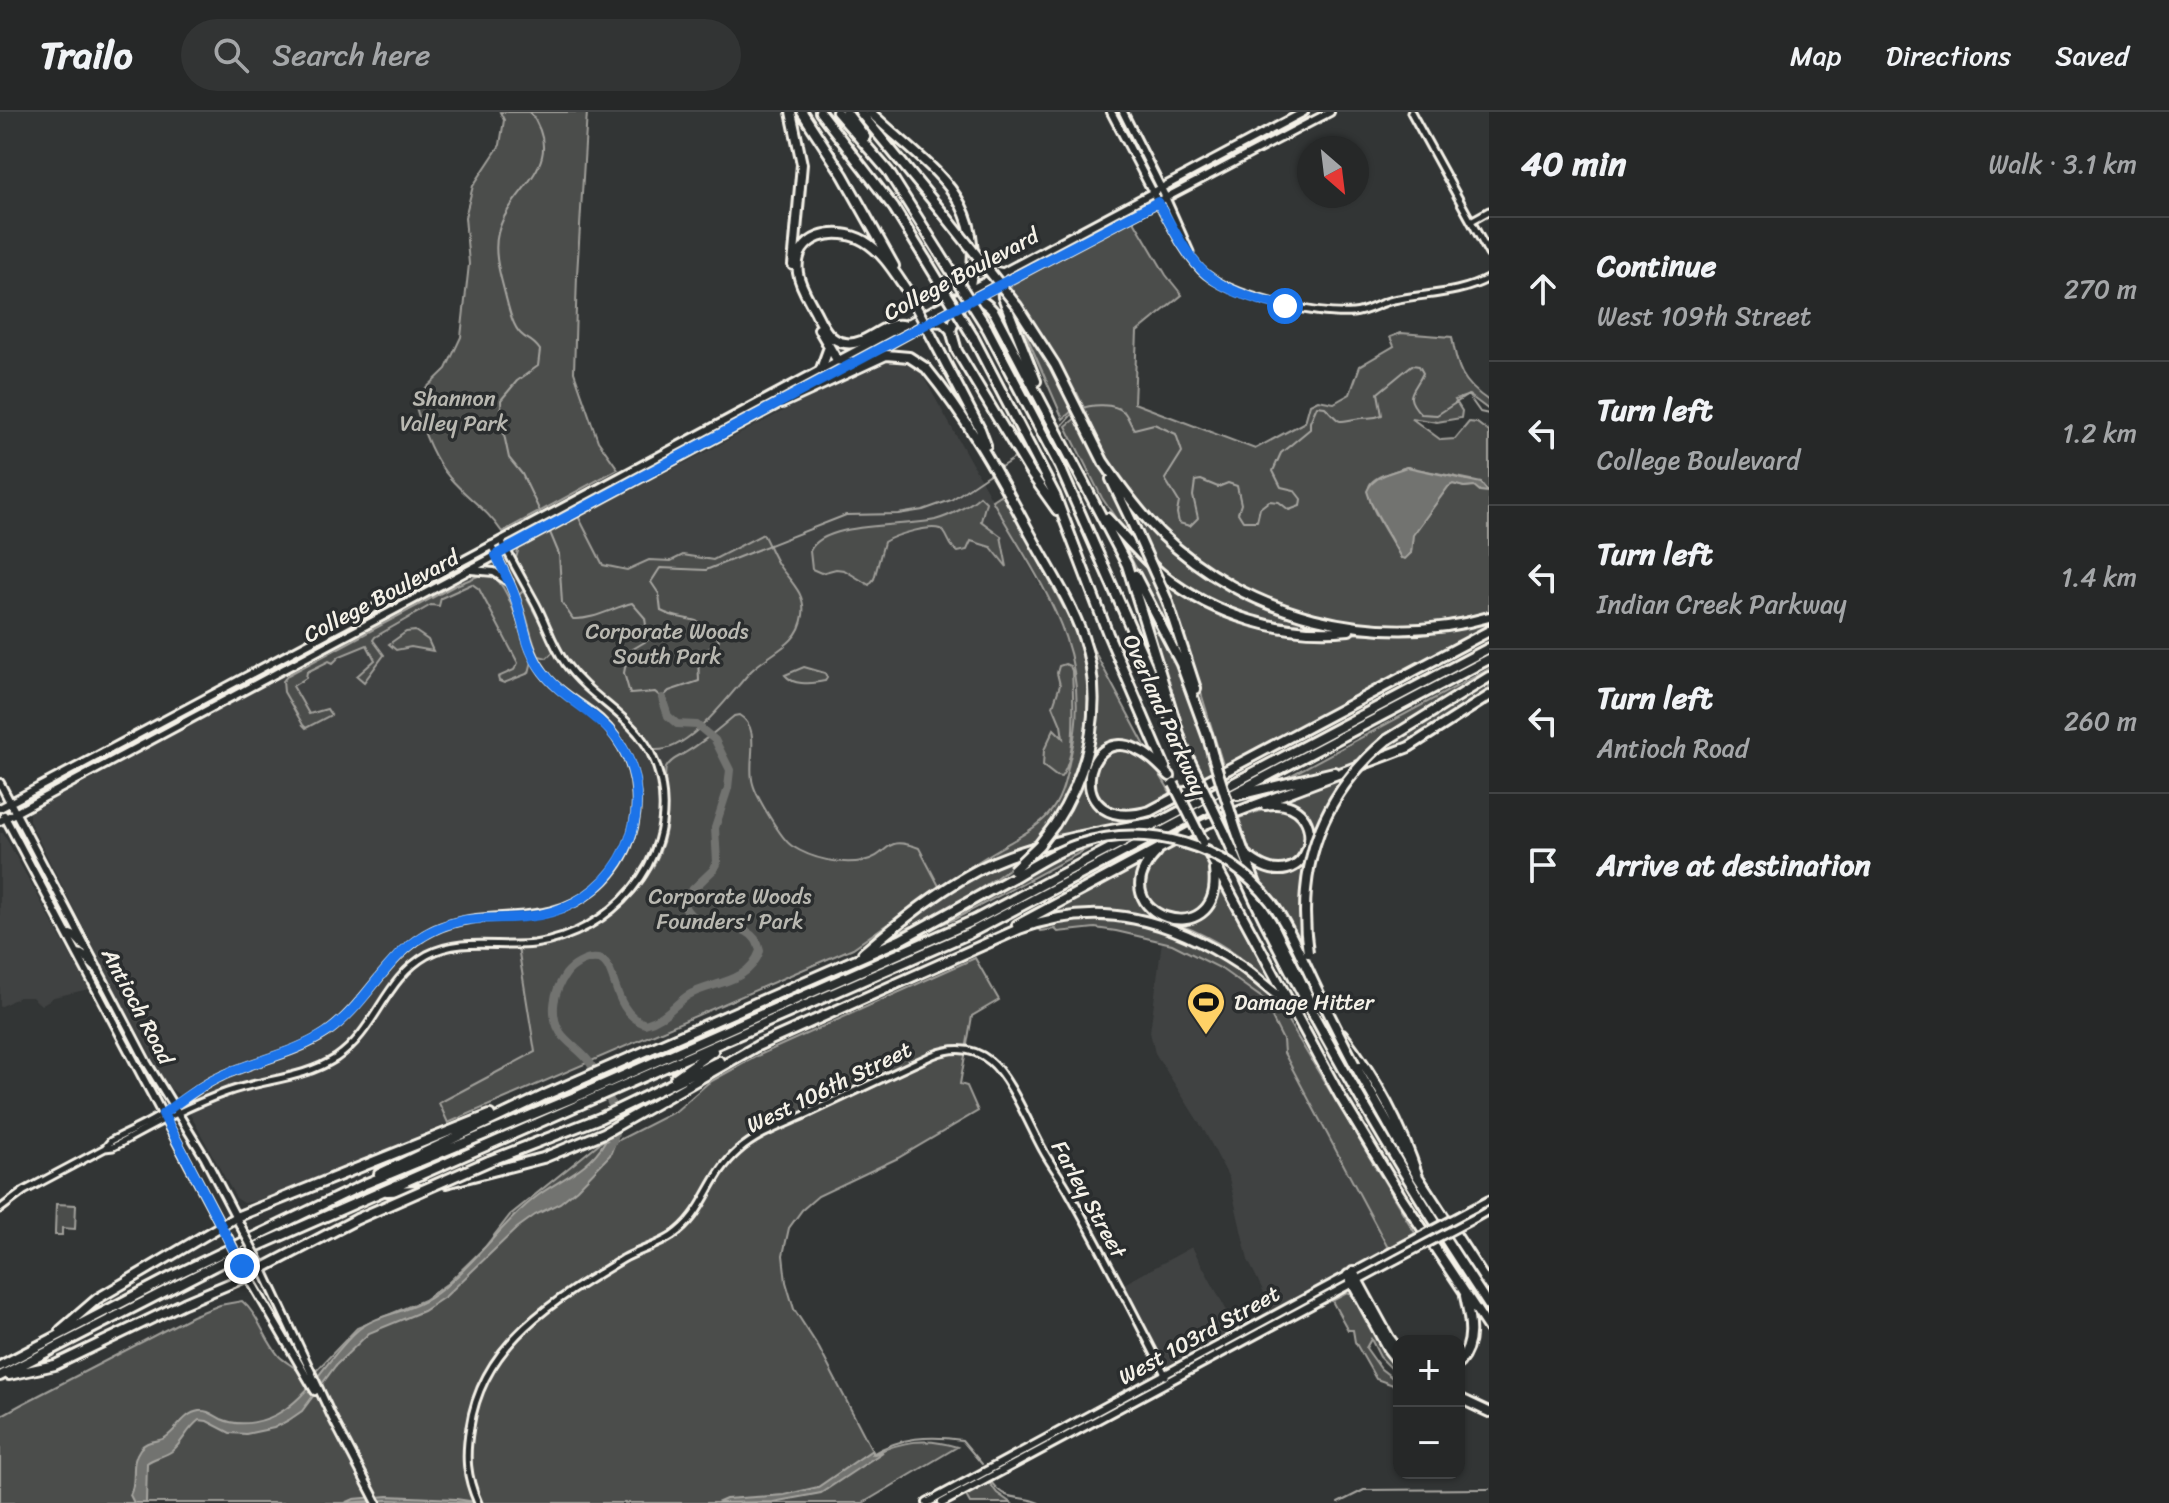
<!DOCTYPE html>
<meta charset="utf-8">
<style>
body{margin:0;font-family:Sriracha,sans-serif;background:#323434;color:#f1f3f6}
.controls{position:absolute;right:24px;bottom:24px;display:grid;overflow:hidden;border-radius:16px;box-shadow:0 2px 6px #0004}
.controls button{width:72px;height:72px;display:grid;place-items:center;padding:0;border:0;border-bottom:2px solid #424445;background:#262828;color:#f1f3f6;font:40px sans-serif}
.compass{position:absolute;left:1297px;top:24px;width:72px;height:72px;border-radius:50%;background:#262828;box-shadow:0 2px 6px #0004;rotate:152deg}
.stop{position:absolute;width:24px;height:24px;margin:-18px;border:6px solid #1a73e8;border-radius:50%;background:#fff}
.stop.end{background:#1a73e8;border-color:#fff;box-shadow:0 2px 8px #0008}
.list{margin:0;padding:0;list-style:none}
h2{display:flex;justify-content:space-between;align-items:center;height:104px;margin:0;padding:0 32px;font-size:34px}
h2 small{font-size:26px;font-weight:400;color:#a4a6a8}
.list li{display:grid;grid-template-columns:52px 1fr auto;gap:24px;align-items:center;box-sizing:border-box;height:144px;padding:0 32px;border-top:2px solid #424445}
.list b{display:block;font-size:30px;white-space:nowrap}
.list p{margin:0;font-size:26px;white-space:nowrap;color:#a4a6a8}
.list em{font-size:26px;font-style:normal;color:#a4a6a8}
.icon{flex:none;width:44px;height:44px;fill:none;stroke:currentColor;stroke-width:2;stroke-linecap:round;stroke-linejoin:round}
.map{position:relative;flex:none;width:1489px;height:1391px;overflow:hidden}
header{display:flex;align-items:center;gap:48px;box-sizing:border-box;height:112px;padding:0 40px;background:#262828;border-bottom:2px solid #424445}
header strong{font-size:38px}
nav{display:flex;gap:44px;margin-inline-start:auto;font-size:28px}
.search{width:560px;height:72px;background:#323434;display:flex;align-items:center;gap:20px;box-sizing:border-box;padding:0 28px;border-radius:44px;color:#a4a6a8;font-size:30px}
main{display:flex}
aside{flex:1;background:#262828}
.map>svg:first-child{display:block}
.built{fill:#404242}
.green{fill:#4b4d4c;stroke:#a09f9a;stroke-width:2;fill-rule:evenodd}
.water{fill:#727370;stroke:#a6a5a0;stroke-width:2}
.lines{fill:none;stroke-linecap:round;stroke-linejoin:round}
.stream{stroke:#a6a5a0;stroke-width:2}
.river{stroke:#727370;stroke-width:8}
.minor-casing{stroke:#f4f1e8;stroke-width:11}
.major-casing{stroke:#f4f1e8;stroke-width:12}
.highway-casing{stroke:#f4f1e8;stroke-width:14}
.minor{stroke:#2a2d2e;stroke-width:5}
.major{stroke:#2a2d2e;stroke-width:6}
.highway{stroke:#2a2d2e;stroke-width:8}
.major-bridge-casing{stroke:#f4f1e8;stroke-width:12;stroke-linecap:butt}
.highway-bridge-casing{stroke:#f4f1e8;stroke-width:14;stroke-linecap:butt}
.major-bridge{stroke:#2a2d2e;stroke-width:6}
.highway-bridge{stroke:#2a2d2e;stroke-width:8}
.route{stroke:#1a73e8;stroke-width:10}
.labels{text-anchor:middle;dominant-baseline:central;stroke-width:7;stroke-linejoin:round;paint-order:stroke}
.street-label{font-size:22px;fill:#f4f1e8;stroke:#2a2d2e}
.park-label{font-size:22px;fill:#b9b8b1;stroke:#2a2d2e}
.poi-label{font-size:22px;fill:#f4f1e8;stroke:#2a2d2e;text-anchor:start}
</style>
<header>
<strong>Trailo</strong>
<div class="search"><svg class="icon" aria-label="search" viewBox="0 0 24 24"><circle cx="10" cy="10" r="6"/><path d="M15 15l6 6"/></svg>Search here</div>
<nav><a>Map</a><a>Directions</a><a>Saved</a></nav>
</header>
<main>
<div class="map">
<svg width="1489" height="1391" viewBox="0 0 1489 1391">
<rect width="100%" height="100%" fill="#323535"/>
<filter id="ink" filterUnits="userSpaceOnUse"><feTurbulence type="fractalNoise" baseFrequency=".0125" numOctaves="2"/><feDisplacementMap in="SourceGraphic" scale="16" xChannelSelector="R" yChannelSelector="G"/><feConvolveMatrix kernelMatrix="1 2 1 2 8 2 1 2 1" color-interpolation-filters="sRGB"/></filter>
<g filter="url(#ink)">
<path class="built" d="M892,248L904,249L920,259L1061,511L1070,534L1077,573L1079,611L1064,673L1057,690L1046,706L963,758L894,809L853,836L363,1048L256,1089L244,1091L236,1086L191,1004L179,983L171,977L162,964L117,881L29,709V700L578,404L687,350L860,258L879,250Z
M0,721H3L89,877L54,885L41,893L32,885H19L0,895Z
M1162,829L1220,856L1262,886L1283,928L1284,941L1388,1136L1272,1197L1248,1148L1229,1066L1205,1020L1155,941L1150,920Z
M1192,1135L1239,1221L1169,1258L1165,1254L1124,1172Z"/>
<path class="green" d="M500,0H587L577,163L574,260L598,329L618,357L502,420C486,396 468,387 450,366C432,346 421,314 414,288L446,257L461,225L469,152L465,105L473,74L500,33L504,8Z
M1133,107L1166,163L1182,183L1137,220L1134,291L1255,337L1305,310L1310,292L1318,288L1334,291L1350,282L1360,254L1394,234L1390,225L1401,221L1452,225C1457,256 1462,271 1489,289V298L1469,283L1455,288L1462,299L1461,306L1437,310L1411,306L1441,328L1455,327L1469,310L1477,311L1489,320V500C1457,507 1425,514 1392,513C1289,513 1189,459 1128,378C1105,348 1093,314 1077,281H1075L1048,231L1009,174ZM1407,355L1471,368L1474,374L1464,375L1453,372L1448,375L1412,423L1411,441L1401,446C1394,430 1359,385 1371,371C1379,362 1397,359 1407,355Z
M1014,195L1052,256L1073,298L1063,307Z
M1077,305L1130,413L1123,417L1102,386L1066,314Z
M1003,381L1075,517L1088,566L1087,617L1077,659L1056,704L1034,732L995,746L939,776L853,836L448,1011L439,991L535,940L518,835C584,834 655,785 666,717C669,701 663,664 666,656C669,650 674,647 680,644C701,632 716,619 734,604L739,603C763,617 746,650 753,672C756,684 782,728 792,734C812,747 840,753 863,749C892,743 882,722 919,736L940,776C960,760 980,748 1002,735C1017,726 1035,717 1047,704C1063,687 1066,664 1071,642C1095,539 1041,473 992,388Z
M1123,382C1164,451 1255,497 1331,513V516C1274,514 1198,498 1158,454C1149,444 1144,427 1138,415C1132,405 1124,391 1123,382Z
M980,384L986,390L981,409L1001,424L1007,455L991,435L971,429L967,438L958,440C949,434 950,428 944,420C937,409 893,424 884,430L874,467L869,473L844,458L836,457L821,461L812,457L810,439C823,409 906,415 935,408C950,404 969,394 980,384Z
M578,404L603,453L627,458L649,448L671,449L683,443L713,448L763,422C769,433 773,445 780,455C791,470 806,482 803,503C799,534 770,540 751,559C730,582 689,641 654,638L627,604L583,568L563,543L516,446L519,436Z
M1120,425L1152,458L1179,539Z
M490,463C511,471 520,527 532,549L529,561L504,571L499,569L498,565L514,558L518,551L479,477L472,472L441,486L439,494L431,493L375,525L373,528L384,543L364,570L357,564L375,548L367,533L340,544L333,551L329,549L307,560L306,566L293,574L309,602L327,597L331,603L306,616L303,613L284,580L283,569L288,563L454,474L478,464Z
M1162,465L1222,502L1319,522L1421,521L1447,518L1489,509V514L1224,656L1190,545Z
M1139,475L1179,554L1194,589L1216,661L1196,671L1177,634L1164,600Z
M523,479L553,535L554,539L547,546L539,544C529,524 529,503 518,484Z
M415,519L428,528L433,539L411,535L396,538L389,532L406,520Z
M1090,533H1091L1149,641L1128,632L1095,643L1089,652C1097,608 1098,577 1090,533Z
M1065,552L1070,554L1072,559C1073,586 1078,643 1061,665L1056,664L1043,654L1044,638L1054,617L1063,626L1061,613L1053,594L1060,573L1057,561L1059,554Z
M804,555L825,561L827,566L825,569C811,571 795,575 785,563Z
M1489,557V562L1397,617L1357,651L1285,669L1284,667Z
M1489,568V579C1450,606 1412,630 1368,648L1379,638L1405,622V618Z
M1121,637C1150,645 1159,658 1172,684C1163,689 1153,695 1143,697C1086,711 1075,643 1121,637Z
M1346,664L1323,700L1313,726C1310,705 1300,695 1281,687Z
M1085,668C1090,701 1112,698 1139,704V706L1044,730L1070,694L1082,670Z
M1269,696C1294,698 1300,701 1308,726L1300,744L1285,755L1267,754L1251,743L1239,706Z
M1193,724C1200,738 1212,755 1211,770C1210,835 1108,793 1156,745C1165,735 1181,730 1193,724Z
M1102,729L953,808L928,817L1063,742Z
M1025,743C986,778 936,803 889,825L888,824C930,794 974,755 1025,743Z
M1307,744L1302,788L1304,838L1275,788L1257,768L1252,752C1270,767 1293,761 1307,744Z
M1142,749L1138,767L1155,806C1116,796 1082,798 1044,805L1043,803Z
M1219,773L1273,872L1271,873C1245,845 1214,826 1178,812L1193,807Z
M1095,805L1136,809L1216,837L1273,884L1415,1121L1388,1136L1284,941L1283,928L1262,886L1220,856L1172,832L1116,819L1095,816L1058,820L1055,817L1041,819L1036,815Z
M975,846L999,888L972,904L960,972L967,974L978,999L898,1046L818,1084L802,1098L789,1116L783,1143L786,1170L794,1197L819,1236L874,1342C902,1329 927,1325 957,1335L863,1391H0V1304L24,1291L192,1204L220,1193L242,1189C259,1203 264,1227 279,1244C286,1251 296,1255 304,1264L317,1258L357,1216L424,1188L448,1171L485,1135L510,1103L602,1029L619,1028L676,999L708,971L757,944Z
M56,1092L76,1093L75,1117L62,1116V1123H55V1120Z
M1347,1181L1355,1184L1382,1235L1399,1257V1264L1380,1245L1371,1227L1366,1236L1381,1257L1399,1271V1275L1376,1267L1355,1230L1353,1218H1348L1332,1189Z
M988,1369L997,1381L1011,1391H970L965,1382Z"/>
<path class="water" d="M1407,355L1481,371L1488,380L1480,379L1474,374L1464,375L1453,372L1448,375L1413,423L1411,441L1405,447L1401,446L1371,391L1367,379C1373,364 1392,360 1407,355Z
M616,1028L610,1043L577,1077L560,1091L535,1103L517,1116L446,1184L423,1199L369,1221L336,1253L302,1299L289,1308L274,1316L246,1322L230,1321L207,1309L199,1308C187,1317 183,1330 172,1339C164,1345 155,1345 147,1351L146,1391H134L130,1383C138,1367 129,1352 140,1337C147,1327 158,1331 166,1325C177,1318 184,1301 199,1299C208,1298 213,1303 221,1307C241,1316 266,1310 284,1298C313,1279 331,1241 358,1218C379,1201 408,1201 430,1186C472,1158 499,1112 540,1082C564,1065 590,1056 605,1029Z
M872,1338L874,1342L883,1340L821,1381L773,1390L717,1391L726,1387L784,1383L818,1375Z
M388,1384L456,1387L483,1391L387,1388L345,1391L354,1387Z"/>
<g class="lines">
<path class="stream" d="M530,0C569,55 510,74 498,121C493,141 500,162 505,182C508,193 512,214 521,222C528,229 531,226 540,238L538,254L517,269L501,288L502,313L509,346L522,362L546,412
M1080,297C1091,292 1114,291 1124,300C1128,304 1130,312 1134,317L1154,312L1176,322L1182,340L1165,367L1179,390L1177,401L1179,411L1190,414L1198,406L1193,384L1195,369L1201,368L1218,375L1228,371L1237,374L1241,392L1238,401L1243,409H1257L1260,396L1269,389L1279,390L1289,398L1300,394L1301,387L1294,378L1281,375L1273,359L1281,341L1310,317V310L1317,294L1325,295C1344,315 1336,309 1361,306C1370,305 1373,307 1382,303L1378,281L1412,253L1419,254L1423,261C1414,281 1402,282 1421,302L1437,303L1468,283L1480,300L1489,302
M1060,316L1074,300
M996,358L1018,344
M549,418L559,442L562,491L573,507C594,508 612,496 632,491L645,506L648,528L628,540L624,561L630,582L655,580L662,586L669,579L699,569L698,545L719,528C700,500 686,512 661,499L659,482L651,470L660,456L706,458L846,403L898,402L923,398L951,388L991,361
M872,1342C901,1325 929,1323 962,1328L982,1352
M992,1371C1007,1391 1019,1382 1039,1391
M1338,1391L1364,1378L1489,1377"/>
<path class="river" d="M609,1035C627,1011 604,972 590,951C582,939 568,932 560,920C549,902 554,878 566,862C572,854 587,845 598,847C618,850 610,899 645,912C664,907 672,895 687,884C710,869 747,874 760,839C753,800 699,827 684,793L688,782L713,758L717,750L715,716L728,676L730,658L715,628L697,613L677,612L668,604L662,586"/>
<g class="minor-casing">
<path id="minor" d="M1411,0L1489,142
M1166,86L1190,140
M1158,90C1171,113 1183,139 1201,158C1229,185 1315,204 1353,201C1367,200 1379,191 1393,188C1426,181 1458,183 1489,166
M1471,109L1489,99
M105,1036L111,1029C128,1020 148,1012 164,1001C183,989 199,974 220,965C255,948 293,943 326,921C368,892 386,841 434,818C489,792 545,819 595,777C624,754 639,718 636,681C634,649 616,618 590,599C575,588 560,580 548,566C527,542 525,516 516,488C510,469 500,451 491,433
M0,1097L24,1079L105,1036L113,1035C150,1015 187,994 227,980C264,967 303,967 336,946C377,918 384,867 427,843C462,825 497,836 534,832C611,821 676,751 661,671C648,606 598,597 565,551C552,532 546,511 536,492C524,470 512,449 501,428
M478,1391C466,1364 465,1344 470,1315C482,1231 556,1187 623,1147C639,1138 657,1134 672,1124C706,1101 707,1066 738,1039C757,1022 783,1013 807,1002C849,982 891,962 933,943C953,935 973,935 990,949C1010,965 1030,1015 1043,1038C1051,1053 1061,1065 1069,1080C1103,1140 1134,1202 1166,1264"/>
</g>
<g class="major-casing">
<path id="major" d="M1111,0L1158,90
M1123,0L1166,86
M966,180L1304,0
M972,187L1330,0
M818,271L959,194
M471,458L494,460L509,470
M0,671L147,951L205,1046L241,1115
M0,696L953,187
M4,703L223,1117
M0,709L783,290
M67,821L73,823L85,836
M78,841C87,842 89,853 98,857
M1470,1098L1489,1088
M1475,1106L1489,1098
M258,1147L332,1305L377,1391
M242,1154L315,1279
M927,1391L1393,1139
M942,1391L1397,1147"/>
</g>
<g class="highway-casing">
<path id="highway" d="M791,0L802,52L793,153
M802,0L843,63L894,154
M820,0L894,96L926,148
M837,0L888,59L939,140
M846,0L865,25
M860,0L947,106
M870,0C936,63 991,85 967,189
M974,155L1001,161
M1002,173L1003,185L1036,269
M964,181L951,218L957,239L1030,360L1057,398
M951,188C968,182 982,185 994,200L1127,453L1184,638
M1017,194L1055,253L1104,351
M930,209L943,210L951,218
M902,213C882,210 866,235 845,231C829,229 822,213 816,201C810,189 800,175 798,161C793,123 837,113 864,129C883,140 895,161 908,180
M987,216L1060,355L1170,605
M819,217L837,248L852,251
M931,223L980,317L986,333
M973,225L1055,383L1108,522L1165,655
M821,257L829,235
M782,291L886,243L909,245L926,256C967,306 997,360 1027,416C1046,452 1070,487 1083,525C1105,588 1091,657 1055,712
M1103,349C1120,374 1138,399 1160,421C1245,504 1375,538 1489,505
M1111,367L1135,417
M1107,406C1126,426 1143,447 1164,464C1215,504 1284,525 1349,518
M1135,463L1181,552L1208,626
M1167,488L1196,577
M1207,622L1213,644
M1387,628L1489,565
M1182,633L1196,661
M1170,664C1159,653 1150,643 1136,637C1081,611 1063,724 1150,699L1489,519
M1238,683L1334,660
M1235,715C1258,781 1284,850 1328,906
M1224,719C1239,752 1253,787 1270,819C1335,949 1409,1073 1489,1194
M1207,738L1340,984L1400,1083L1489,1217
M1157,740C1095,802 1225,846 1214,758
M1245,742C1312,800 1339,681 1265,693
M1017,813L1205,712L1409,635L1489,584
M863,841C902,808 947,771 994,750C1045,728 1101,720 1155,710
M1342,922C1376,966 1401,1012 1418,1065
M1355,953L1418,1065L1489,1174
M675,966L713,939
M489,1049L600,1006L719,949
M379,1062L545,983L900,828L1014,765
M446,1071L543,1046L604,1021L757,934L1019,817C1100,787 1171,807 1241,854C1258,866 1272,881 1290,892
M387,1079L421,1078
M1353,1160L1389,1226L1399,1239
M1348,1163L1388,1237L1399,1251
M61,1218L97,1187L236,1105L490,1003
M1459,1251C1476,1231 1470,1207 1465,1184
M0,1254L173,1164L365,1072L580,983L975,808L1489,536
M9,1263L55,1253L184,1191L248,1164L357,1107
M0,1264L226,1148L968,822L1489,547
M1459,1286L1489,1300"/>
</g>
<use href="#minor" class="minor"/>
<use href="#major" class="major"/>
<use href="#highway" class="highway"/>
<g class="major-bridge-casing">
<path id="major-bridge" d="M241,1115L258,1147
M226,1122L242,1154
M1393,1139L1470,1098
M1397,1147L1475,1106"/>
</g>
<g class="highway-bridge-casing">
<path id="highway-bridge" d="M947,106L1017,194
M939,140L987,216
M926,148L973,225
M915,193L931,223
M1135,417L1167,488
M1213,644L1235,715
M1196,661L1224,719
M1174,672L1203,730
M1013,758L1039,733L1055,712
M1014,765C1035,753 1056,739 1079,732C1148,710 1226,732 1271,790C1288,813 1299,840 1311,865C1325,895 1340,924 1355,953
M1308,841C1296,756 1320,684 1387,628
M357,1107L489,1049"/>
</g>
<use href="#major-bridge" class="major-bridge"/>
<use href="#highway-bridge" class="highway-bridge"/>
</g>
</g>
<g class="lines" filter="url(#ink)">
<path class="route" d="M242,1154L163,1002C182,987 201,973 224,963C259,947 297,941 330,918C368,891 385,844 428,821C471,798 498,811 540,803C607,790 651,723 632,657C616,604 568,596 540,556C525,534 524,511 516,488C511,472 503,458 496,443L967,190L1158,90C1171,112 1182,136 1199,155C1218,177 1257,189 1285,194"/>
</g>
<defs>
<g id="stadium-pin" transform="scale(2)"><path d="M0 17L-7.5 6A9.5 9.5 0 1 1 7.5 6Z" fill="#ffd166" stroke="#2a2d2e"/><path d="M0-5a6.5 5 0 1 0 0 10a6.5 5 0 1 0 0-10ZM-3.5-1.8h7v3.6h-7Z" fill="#111"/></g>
</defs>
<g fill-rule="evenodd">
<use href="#stadium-pin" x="1206" y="890"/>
</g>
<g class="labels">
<g class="street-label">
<text transform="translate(961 162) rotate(-28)">College Boulevard</text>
<text transform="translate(381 484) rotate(-28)">College Boulevard</text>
<text transform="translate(1165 603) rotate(66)">Overland Parkway</text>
<text transform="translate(138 894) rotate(62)">Antioch Road</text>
<text transform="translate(829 975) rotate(-26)">West 106th Street</text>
<text transform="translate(1089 1087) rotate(61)">Farley Street</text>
<text transform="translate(1199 1223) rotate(-29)">West 103rd Street</text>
</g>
<g class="park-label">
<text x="454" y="286">Shannon<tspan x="454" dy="25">Valley Park</tspan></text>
<text x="667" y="519">Corporate Woods<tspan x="667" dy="25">South Park</tspan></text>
<text x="730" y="784">Corporate Woods<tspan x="730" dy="25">Founders' Park</tspan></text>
</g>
<g class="poi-label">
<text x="1234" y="890">Damage Hitter</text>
</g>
</g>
</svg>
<div class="controls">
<button>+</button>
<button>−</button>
</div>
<svg class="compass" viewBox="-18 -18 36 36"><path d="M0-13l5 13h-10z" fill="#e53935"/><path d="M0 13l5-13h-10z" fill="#a4a6a8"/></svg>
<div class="stop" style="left:1285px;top:194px"></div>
<div class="stop end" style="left:242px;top:1154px"></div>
</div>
<aside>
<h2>40 min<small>Walk · 3.1 km</small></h2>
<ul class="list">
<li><svg class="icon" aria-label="ahead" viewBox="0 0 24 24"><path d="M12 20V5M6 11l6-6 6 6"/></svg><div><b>Continue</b><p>West 109th Street</p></div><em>270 m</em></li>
<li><svg class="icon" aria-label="left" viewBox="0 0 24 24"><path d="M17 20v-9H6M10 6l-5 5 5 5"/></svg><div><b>Turn left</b><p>College Boulevard</p></div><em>1.2 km</em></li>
<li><svg class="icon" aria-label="left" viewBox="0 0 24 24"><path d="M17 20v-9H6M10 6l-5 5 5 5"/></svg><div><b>Turn left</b><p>Indian Creek Parkway</p></div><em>1.4 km</em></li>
<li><svg class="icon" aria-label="left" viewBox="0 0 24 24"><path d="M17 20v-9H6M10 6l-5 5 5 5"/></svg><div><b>Turn left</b><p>Antioch Road</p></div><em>260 m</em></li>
<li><svg class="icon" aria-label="arrive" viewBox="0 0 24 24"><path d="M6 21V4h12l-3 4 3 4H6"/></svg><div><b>Arrive at destination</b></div></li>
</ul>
</aside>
</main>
